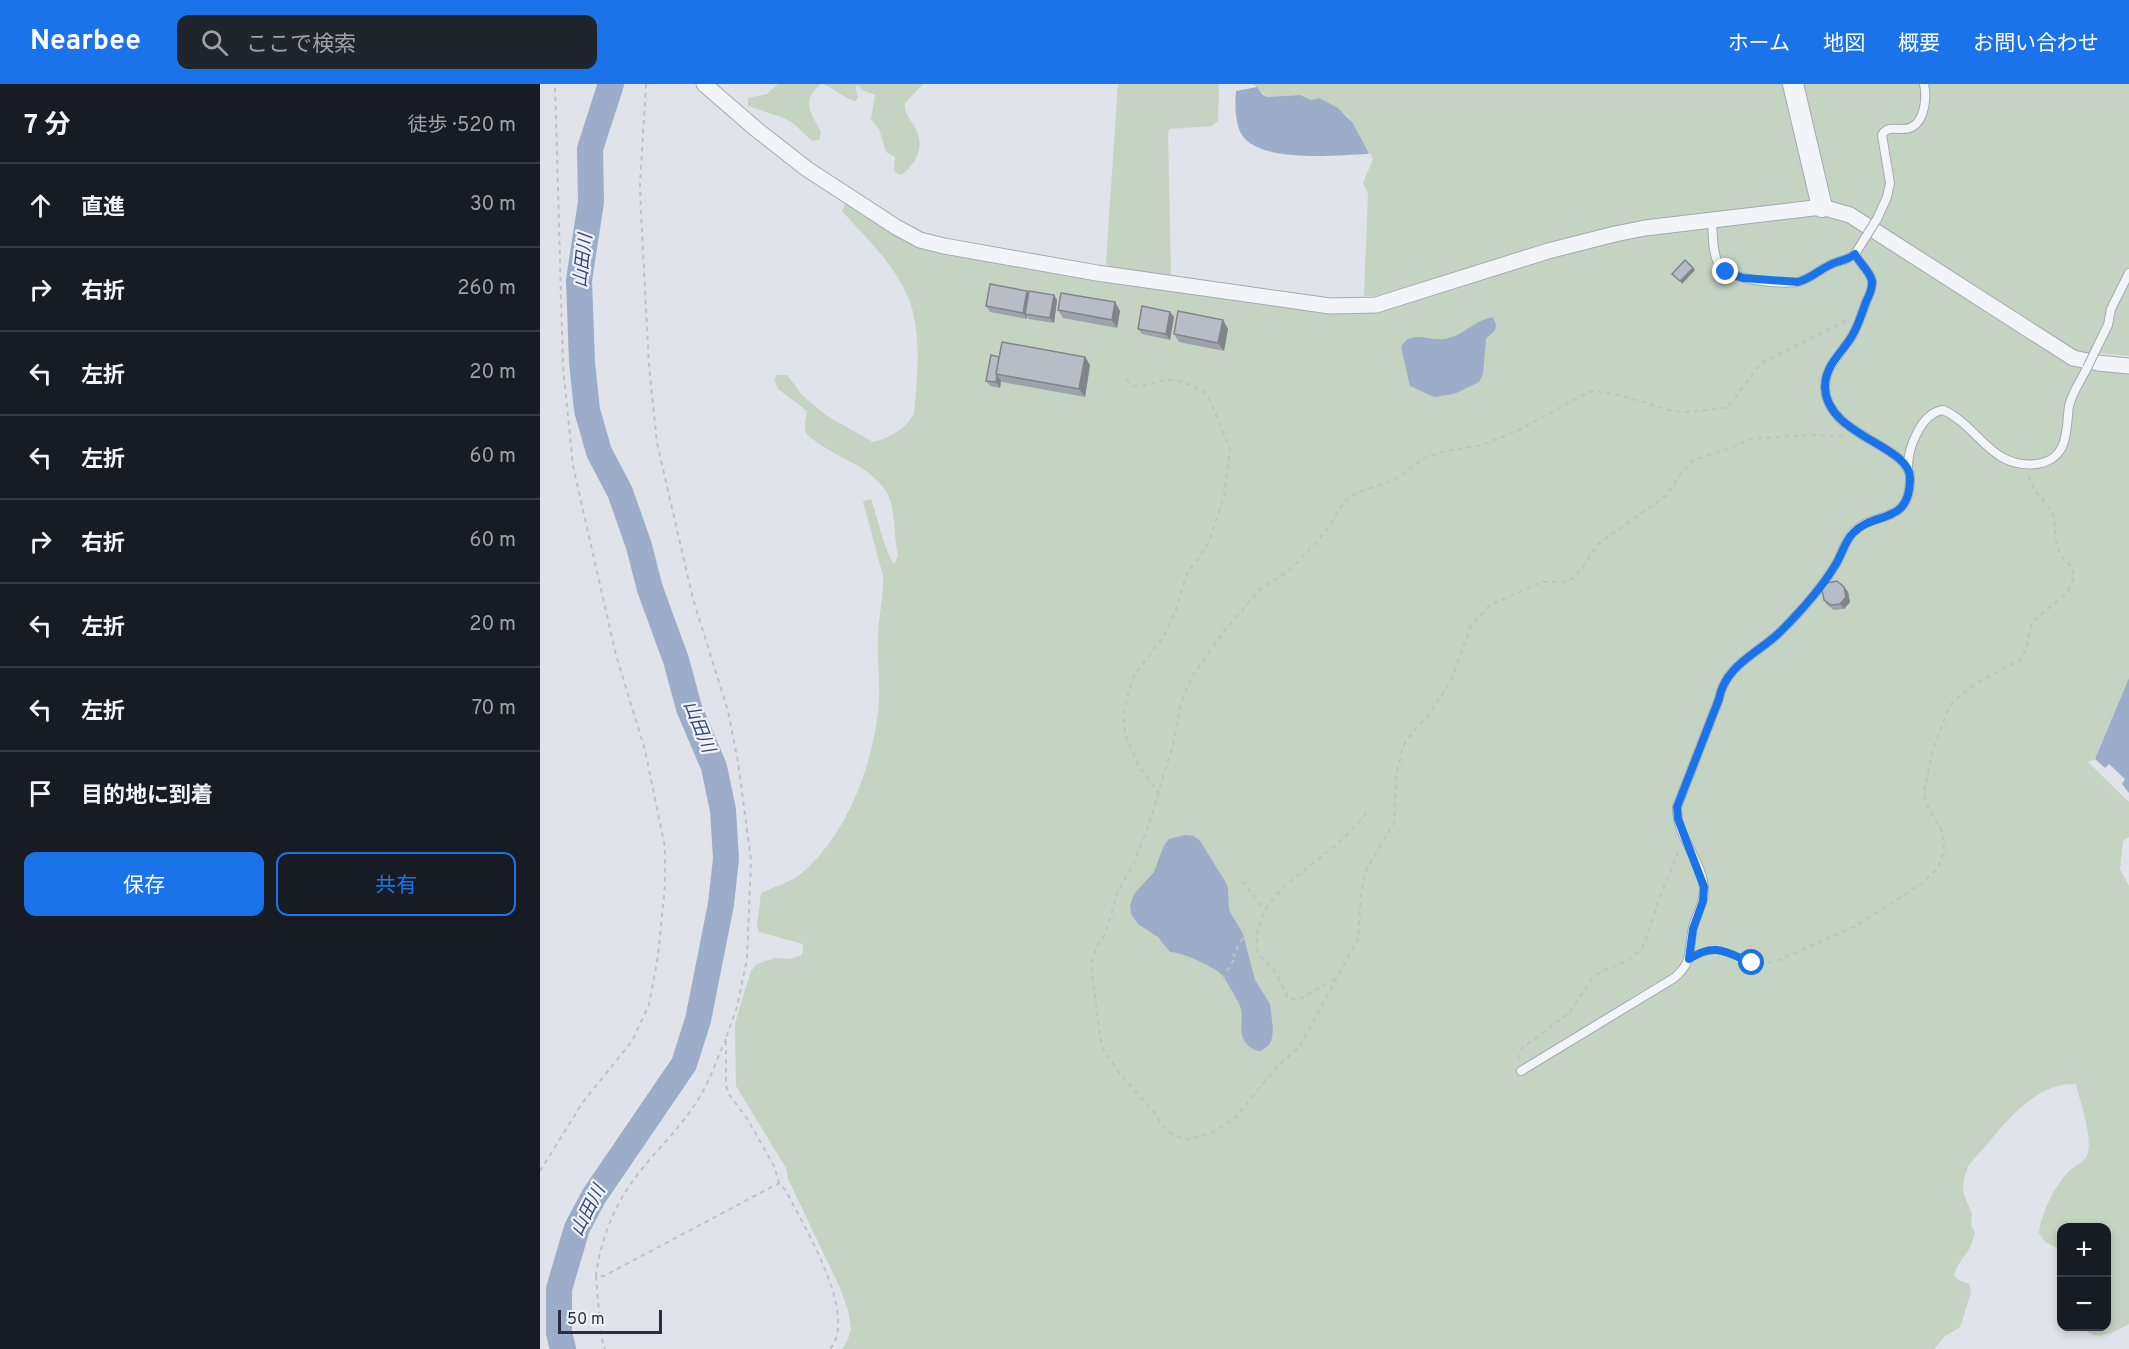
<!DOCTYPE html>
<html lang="ja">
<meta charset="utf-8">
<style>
body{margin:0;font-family:Overpass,"Noto Sans JP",sans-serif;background:#20242c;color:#f1f3f6}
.controls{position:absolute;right:18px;bottom:18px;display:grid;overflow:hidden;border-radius:12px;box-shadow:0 3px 9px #0003}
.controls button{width:54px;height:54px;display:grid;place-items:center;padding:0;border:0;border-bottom:2px solid #363941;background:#171b24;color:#f1f3f6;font:30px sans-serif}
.scale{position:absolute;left:18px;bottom:15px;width:104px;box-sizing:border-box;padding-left:6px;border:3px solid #292f41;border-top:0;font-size:16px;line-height:21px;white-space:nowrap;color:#292f41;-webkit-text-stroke:4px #f0f2f7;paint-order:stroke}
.stop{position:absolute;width:18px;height:18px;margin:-14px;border:4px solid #1a73e8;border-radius:50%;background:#fff}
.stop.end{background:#1a73e8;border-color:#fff;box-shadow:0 2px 6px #0008}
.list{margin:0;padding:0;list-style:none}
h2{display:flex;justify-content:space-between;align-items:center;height:78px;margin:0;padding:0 24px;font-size:26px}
h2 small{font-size:20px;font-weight:400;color:#9ea1a6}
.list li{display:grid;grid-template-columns:39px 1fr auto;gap:18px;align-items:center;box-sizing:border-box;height:84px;padding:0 24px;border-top:2px solid #363941}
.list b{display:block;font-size:22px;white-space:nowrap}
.list em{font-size:20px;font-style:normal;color:#9ea1a6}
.actions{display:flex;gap:12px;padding:18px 24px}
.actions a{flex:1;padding:14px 0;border:2px solid #1a73e8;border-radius:12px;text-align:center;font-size:21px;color:#1a73e8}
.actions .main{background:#1a73e8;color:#fff}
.icon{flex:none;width:33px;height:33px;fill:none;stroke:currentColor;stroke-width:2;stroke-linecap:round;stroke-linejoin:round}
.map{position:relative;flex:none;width:1589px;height:1265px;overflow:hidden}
header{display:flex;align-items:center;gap:36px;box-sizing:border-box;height:84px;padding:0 30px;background:#1a73e8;color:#fff}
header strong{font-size:28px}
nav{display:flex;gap:33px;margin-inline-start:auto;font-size:21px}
.search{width:420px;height:54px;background:#20242c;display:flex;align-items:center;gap:15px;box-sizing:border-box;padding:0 21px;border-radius:12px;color:#9ea1a6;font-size:22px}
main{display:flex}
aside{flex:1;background:#171b24}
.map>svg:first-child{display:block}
.green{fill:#c4d3c2}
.water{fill:#9badc9}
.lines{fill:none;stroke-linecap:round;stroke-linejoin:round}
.river{stroke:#9badc9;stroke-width:26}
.service-casing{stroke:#a5a9b3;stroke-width:10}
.minor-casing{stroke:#a5a9b3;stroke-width:17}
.tertiary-casing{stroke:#a5a9b3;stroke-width:22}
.path{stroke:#bec1c8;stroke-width:2;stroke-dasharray:4.5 4.5;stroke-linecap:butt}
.service{stroke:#f3f4f8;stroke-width:8}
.minor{stroke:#f3f4f8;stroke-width:15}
.tertiary{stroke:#f3f4f8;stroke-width:20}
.service-bridge-casing{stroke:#a5a9b3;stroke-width:10;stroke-linecap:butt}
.service-bridge{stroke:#f3f4f8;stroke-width:8}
.wall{fill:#9ea2aa}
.shaded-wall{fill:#81848b}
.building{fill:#b8bcc6;stroke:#81848b;stroke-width:1.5}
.route{stroke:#1a73e8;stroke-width:8}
.labels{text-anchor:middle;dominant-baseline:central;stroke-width:4.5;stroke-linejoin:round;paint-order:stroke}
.water-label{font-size:18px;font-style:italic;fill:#334975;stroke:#f0f2f7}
</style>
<header>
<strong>Nearbee</strong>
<div class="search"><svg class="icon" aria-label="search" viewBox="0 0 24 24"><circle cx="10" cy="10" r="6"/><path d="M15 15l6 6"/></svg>ここで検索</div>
<nav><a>ホーム</a><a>地図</a><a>概要</a><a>お問い合わせ</a></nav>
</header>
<main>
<aside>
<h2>7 分<small>徒歩 · 520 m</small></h2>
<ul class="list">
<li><svg class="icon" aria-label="ahead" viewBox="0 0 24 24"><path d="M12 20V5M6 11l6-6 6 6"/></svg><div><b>直進</b></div><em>30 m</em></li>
<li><svg class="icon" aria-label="right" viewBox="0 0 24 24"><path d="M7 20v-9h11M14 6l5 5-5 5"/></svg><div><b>右折</b></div><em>260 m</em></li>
<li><svg class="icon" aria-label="left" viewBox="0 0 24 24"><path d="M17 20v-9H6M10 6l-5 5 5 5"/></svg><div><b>左折</b></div><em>20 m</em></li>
<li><svg class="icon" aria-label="left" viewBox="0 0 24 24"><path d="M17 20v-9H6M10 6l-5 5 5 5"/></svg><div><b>左折</b></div><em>60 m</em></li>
<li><svg class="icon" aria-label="right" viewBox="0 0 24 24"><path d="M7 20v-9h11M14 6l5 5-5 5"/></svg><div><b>右折</b></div><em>60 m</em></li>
<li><svg class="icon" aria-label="left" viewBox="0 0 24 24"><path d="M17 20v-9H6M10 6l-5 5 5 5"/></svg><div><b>左折</b></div><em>20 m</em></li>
<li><svg class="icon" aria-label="left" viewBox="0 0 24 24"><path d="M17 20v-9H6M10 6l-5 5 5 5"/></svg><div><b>左折</b></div><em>70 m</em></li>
<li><svg class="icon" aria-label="arrive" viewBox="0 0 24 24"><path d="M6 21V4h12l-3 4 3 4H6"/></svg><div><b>目的地に到着</b></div></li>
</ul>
<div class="actions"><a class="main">保存</a><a>共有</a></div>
</aside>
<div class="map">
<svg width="1589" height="1265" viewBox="0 0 1589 1265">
<rect width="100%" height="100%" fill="#e0e3e9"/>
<path class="green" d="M238,0H281C260,17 271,29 281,48L279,56L272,57L253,39L241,33L208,22V14L227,10Z
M283,0H383L365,19C364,30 371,36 376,45C385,64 376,80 361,91L354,88L355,73L346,68L339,45L331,35L335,11L322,6L318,1L315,3L318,13L315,17C303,14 295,5 283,0Z
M578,0H679L678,37L672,42L630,45L628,48L631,193L569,183L566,178Z
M713,0H1589V272L1558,269L1551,283L1589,288V594L1555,675L1548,678L1589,718V753L1583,757L1580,785L1589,802V1240C1573,1248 1557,1260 1542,1243L1566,1242V1144H1522L1521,1166L1505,1158L1499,1149C1502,1128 1514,1103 1529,1087C1536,1080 1546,1079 1548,1068C1552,1050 1540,1018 1536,1000C1489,998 1457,1051 1428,1082L1424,1095L1423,1108L1432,1130L1431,1141L1435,1148C1431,1170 1419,1174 1414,1191L1420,1197L1429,1200L1431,1207L1422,1238L1419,1244L1405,1252L1394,1265H302L308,1255L311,1245L309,1230L301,1206L248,1095L246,1084L196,1002L195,939L211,887L217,880L235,874L249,875L262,871L263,860L219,848L217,841L221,809C234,803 251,798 262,789C306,751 331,686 338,629C341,605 337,580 338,556C338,534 344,513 343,492L323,417L331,415C338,435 343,463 354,480L358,472C353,450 357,422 344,404C326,380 296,374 274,356C272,354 269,353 267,350C263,344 266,334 267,327L238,305L234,296L237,291H247L262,311L287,332L333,358C350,354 365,345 374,330C377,297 381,261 373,228C363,188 329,157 302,127L307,117L405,168L583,200L724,221L763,224L858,222L1013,173L1099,151L1161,145L1182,141L1212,125L887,198L835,212H824L828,110L823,99L833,75L807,31L779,14L771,16L759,11L727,13Z"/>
<path class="water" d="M717,3L723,11L727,13L760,11L771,16L779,14L798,24L812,38L829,69L827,70C797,71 711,81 699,45C695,34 695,18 696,7Z
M953,233L956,241L955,246L946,255L943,290L939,298L914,310L894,313L870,302L861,263C871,245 888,257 905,255C923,252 935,236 953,233Z
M1589,594V709L1582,700L1585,695L1569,680L1565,684L1555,675Z
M645,751L654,752L660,757L685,797L688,804L689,826L703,850L715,896L730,920L733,945L732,954L729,961L721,967C713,967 706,961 703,954C699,944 704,932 700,922C698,917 684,892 681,890C673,882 641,868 630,868L618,853L598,840L591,830L590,821L594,810L614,788L624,761L629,755Z"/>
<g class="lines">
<path class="river" d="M23,1265L19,1249V1205L37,1144L54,1112L144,980L158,936L181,820L186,775L183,726L174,683L149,624L136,576L110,505L99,462L80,408L59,368L47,326L42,278L39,196L51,118L50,65L71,0"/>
<g class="service-casing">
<path id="service" d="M1337,135L1347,113L1350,99L1342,51C1349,39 1361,49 1372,43C1385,36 1387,13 1384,0
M1172,136C1173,149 1172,167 1178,179C1187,197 1240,200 1258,198C1273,194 1283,182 1297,178C1304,176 1309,175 1315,170
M1564,249L1568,241L1571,225L1589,189
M1368,383C1368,364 1381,329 1403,326C1438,341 1450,385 1496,380C1507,379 1517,373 1522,363C1528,350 1527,336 1529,322C1532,309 1541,296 1547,284
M981,987L1134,894C1152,879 1149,869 1152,848C1154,834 1164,821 1164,807C1164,778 1136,753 1137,723L1179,615C1185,581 1219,569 1241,547C1262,526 1281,505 1296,480C1302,470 1305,457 1313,448C1335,426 1370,442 1370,394C1370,361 1286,352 1285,303C1285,282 1302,269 1312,252C1318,242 1322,229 1326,218C1329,212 1333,204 1332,197C1330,187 1319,179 1315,170L1325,154"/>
</g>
<g class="minor-casing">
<path id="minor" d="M164,0L216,45L267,85L356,143L380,156L404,162L557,189L790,222L836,221L1008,167L1075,150L1105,144L1282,123L1310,131L1533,274L1558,279L1589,282"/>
</g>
<g class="tertiary-casing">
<path id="tertiary" d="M1253,0L1282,123"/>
</g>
<path class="path" d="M106,0L100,101L101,128L109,282L117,359L153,515L188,627L198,678L211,776L207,875L197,923L186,954V1001L188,1009L208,1036L234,1082L239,1099L246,1107C263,1141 319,1231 290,1265
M586,296L594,302L606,301L624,296H635L653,302L664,308L670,316L690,365L684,412L670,455L664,467L647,489L636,526L624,552L595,590L589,606L583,634L586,653L599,682L619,709
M1303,352L1268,351L1210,355L1191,364L1154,376L1142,387L1127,411L1058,460L1045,480L1034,494L1022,498H1002L950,521L931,541L913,591L902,611L890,629L872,649L863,662L856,692L854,739L825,788L821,811L818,855L759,963L736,984L694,1035L675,1047L652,1055H645L631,1050L623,1042L614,1028L580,990L563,965L560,952L551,880L556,864L566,849L577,809L593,781L608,743L633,661L641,619L652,593L681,551L719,506L751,485L775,460L787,445L804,418L816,409L854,396L886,373L902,368L942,361L977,347L1041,312L1053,307L1080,311L1132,327L1145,328L1185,324L1192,318L1221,279L1310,235
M702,797L724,826
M1159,869C1180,860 1192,873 1211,879C1220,881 1228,879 1236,877L1314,843L1381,800L1398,784L1404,766L1403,749L1387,721L1384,709L1392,668L1406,630L1412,619L1422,610L1440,597L1480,576L1486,565L1492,538L1527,509L1534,494L1531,482L1524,475L1517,463L1513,428L1495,407L1488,391
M682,895L696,872L693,871L706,849
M795,895L758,916L748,914C743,905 739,893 733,885C727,878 718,874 717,864C712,814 766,788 797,760C809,749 819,738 829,726
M186,955C176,977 168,1002 154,1022C136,1049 111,1071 92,1098C73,1125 60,1158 56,1192H64L239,1099
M978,975L982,964L1029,929L1053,893L1062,887L1087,877L1101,866L1106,855L1119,815L1139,766
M0,1087L43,1018L92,957L109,921L118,872L125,802V763L105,666L76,571L33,382L23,282L15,0
M56,1192L61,1252L65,1265"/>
<use href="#service" class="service"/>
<use href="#minor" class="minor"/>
<use href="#tertiary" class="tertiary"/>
<g class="service-bridge-casing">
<path id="service-bridge" d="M1325,154L1337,135
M1547,284L1564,249"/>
</g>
<use href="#service-bridge" class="service-bridge"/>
</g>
<path class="wall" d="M487,207L488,209L514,211L517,216L514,239L489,235L487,232V235L450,228L446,222Z
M575,218L580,227L577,244L523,234L518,226Z
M630,228L634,233L630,256L602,250L598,245Z
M683,236L688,245L684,267L639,258L634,250Z
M459,273H545L550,281L545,313L462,298L461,297L460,304L450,302L446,297Z
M1304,503L1308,508L1310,518L1304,525L1294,526L1287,521L1284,516Z"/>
<path class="shaded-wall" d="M1153,184L1155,186L1142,200L1140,197Z
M487,207L491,212L485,230L487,232V235L483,229Z
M514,211L517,216L514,239L510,234Z
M575,218L580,227L577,244L572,236Z
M630,228L634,233L630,256L626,250Z
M683,236L688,245L684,267L678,259Z
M545,273L550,281L545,313L539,305Z
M457,291L461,297L460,304L456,298Z
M1304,503L1308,508L1310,518L1304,525L1300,520Z"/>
<path class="building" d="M1145,176L1153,184L1140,197L1132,190Z
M450,200L487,207L483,229L446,222Z
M489,207L514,211L510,234L485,230Z
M521,209L575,218L572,236L518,226Z
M602,222L630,228L626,250L598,245Z
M638,227L683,236L678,259L634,250Z
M462,258L545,273L539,305L456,290Z
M451,271L459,273L456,290L457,291L456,298L446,297Z
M1297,497L1304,503L1306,513L1300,520L1291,521L1284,516L1282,506L1287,499Z"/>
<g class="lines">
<path class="route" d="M1186,188L1203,194L1258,198C1273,194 1283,182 1297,178C1304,176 1309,175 1315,170C1319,179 1330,187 1332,197C1333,204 1329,212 1326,218C1322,229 1318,242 1312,252C1302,269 1285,281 1285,303C1286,352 1370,361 1370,394C1370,442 1335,426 1313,449C1305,457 1302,470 1296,480C1281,505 1262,526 1241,547C1219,569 1185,581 1179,615L1137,723L1138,735L1164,803L1163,817L1153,845L1149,875C1175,858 1186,868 1212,879"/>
</g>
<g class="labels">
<g class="water-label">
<text transform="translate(44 177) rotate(-84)">山田川</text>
<text transform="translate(158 643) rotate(68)">山田川</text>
<text transform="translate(49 1127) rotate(-63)">山田川</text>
</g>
</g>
</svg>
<div class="controls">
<button>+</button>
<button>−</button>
</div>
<div class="scale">50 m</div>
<div class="stop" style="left:1212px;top:879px"></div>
<div class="stop end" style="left:1186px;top:188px"></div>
</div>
</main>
